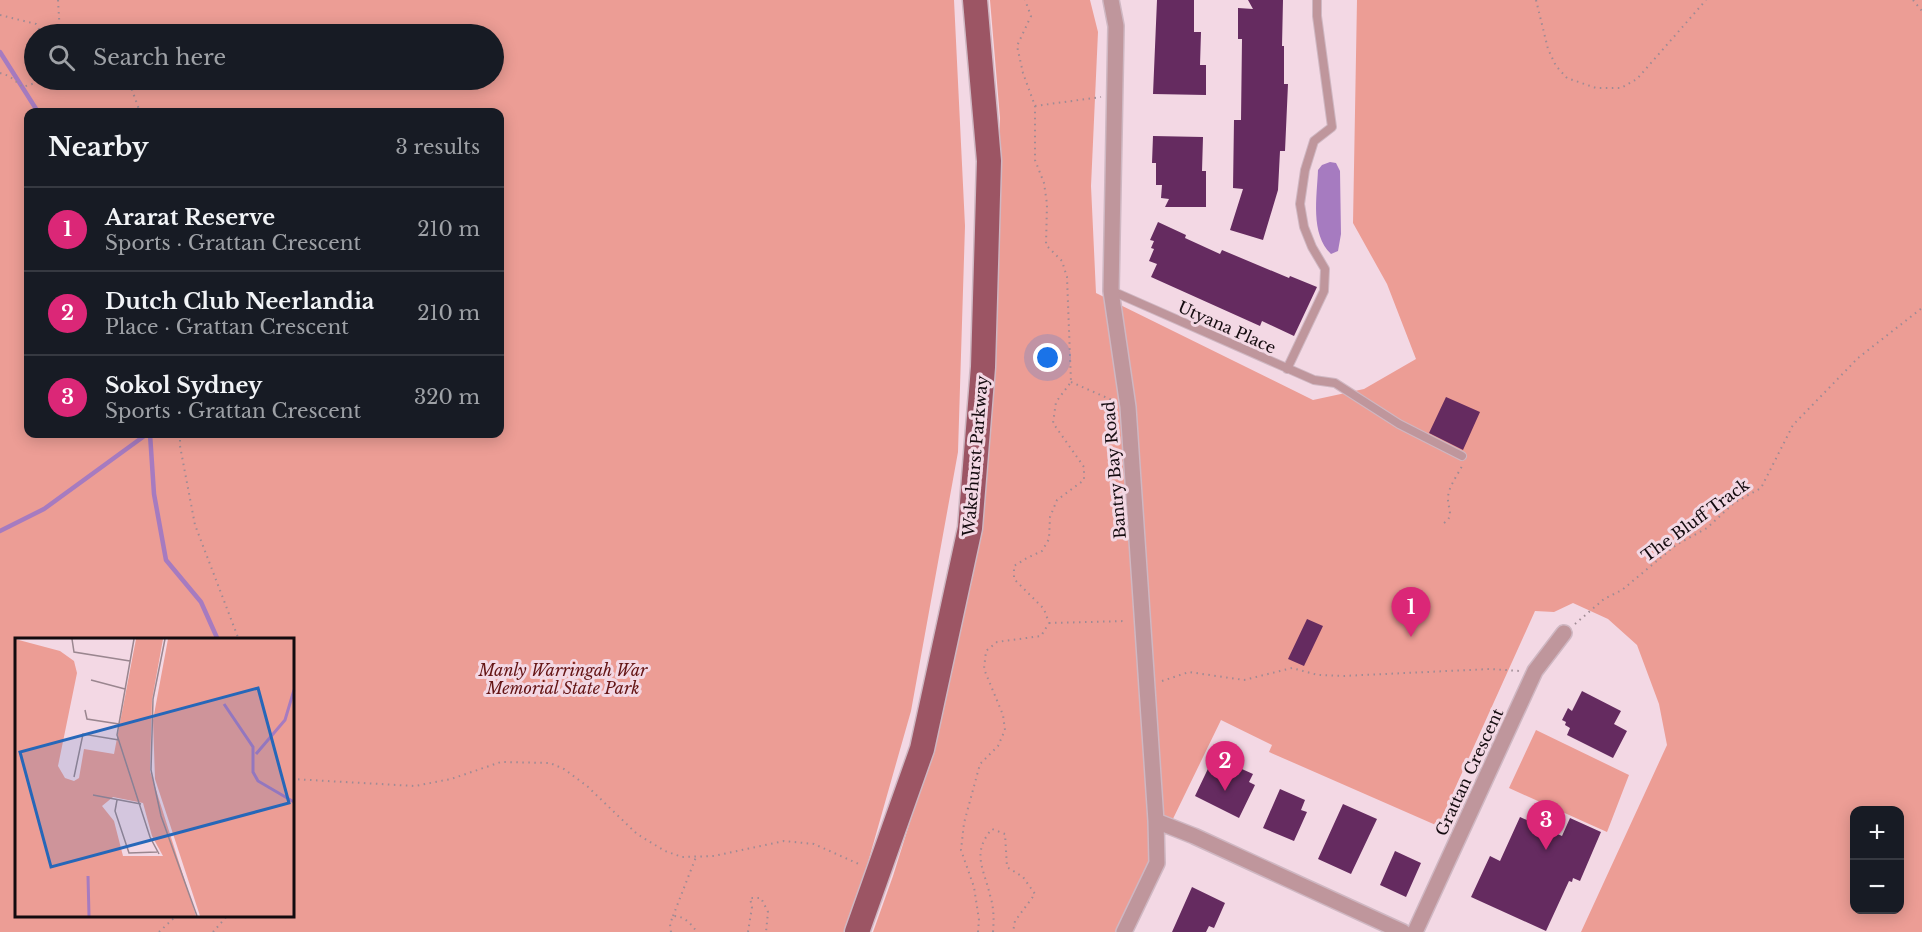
<!DOCTYPE html>
<meta charset="utf-8">
<style>
body{margin:0;font-family:"Libre Baskerville",serif;background:#20242c;color:#f1f3f6}
.controls{position:absolute;right:18px;bottom:18px;display:grid;overflow:hidden;border-radius:12px;box-shadow:0 3px 15px #0003}
.controls button{width:54px;height:54px;display:grid;place-items:center;padding:0;border:0;border-bottom:2px solid #363941;background:#171b24;color:#f1f3f6;font:30px sans-serif}
.you{position:absolute;left:1048px;top:358px;width:21px;height:21px;margin:-15px;border:4px solid #fff;border-radius:50%;background:#1a73e8;box-shadow:0 0 0 9px #1a73e833}
.badge{display:grid;place-items:center;width:39px;height:39px;border-radius:50%;background:#db2777;color:#fff;font-size:20px;font-weight:700}
.pin{position:absolute;translate:-50% -50px;filter:drop-shadow(0 2px 3px #0008)}
.pin::after{content:'';position:absolute;top:32px;width:21px;height:18px;background:inherit;clip-path:polygon(0 0,100% 0,50% 100%)}
.list{margin:0;padding:0;list-style:none}
h2{display:flex;justify-content:space-between;align-items:center;height:78px;margin:0;padding:0 24px;font-size:26px}
h2 small{font-size:20px;font-weight:400;color:#9ea1a6}
.list li{display:grid;grid-template-columns:39px 1fr auto;gap:18px;align-items:center;box-sizing:border-box;height:84px;padding:0 24px;border-top:2px solid #363941}
.list b{display:block;font-size:22px;white-space:nowrap}
.list p{margin:0;font-size:20px;white-space:nowrap;color:#9ea1a6}
.list em{font-size:20px;font-style:normal;color:#9ea1a6}
.icon{flex:none;width:33px;height:33px;fill:none;stroke:currentColor;stroke-width:2;stroke-linecap:round;stroke-linejoin:round}
.map{position:relative;flex:none;width:1922px;height:932px;overflow:hidden}
.search{position:absolute;background:#171b24;box-shadow:0 3px 15px #0003;left:24px;top:24px;width:480px;height:66px;display:flex;align-items:center;gap:15px;box-sizing:border-box;padding:0 21px;border-radius:33px;color:#9ea1a6;font-size:22px}
.panel{position:absolute;background:#171b24;box-shadow:0 3px 15px #0003;left:24px;top:108px;width:480px;height:330px;border-radius:12px}
.map>svg:first-child{display:block}
.green{fill:#ec9d95;fill-rule:evenodd}
.water{fill:#a67bc0}
.lines{fill:none;stroke-linecap:round;stroke-linejoin:round}
.stream{stroke:#a67bc0;stroke-width:4.5}
.building{fill:#652b60}
.service-casing{stroke:#cfb7c2;stroke-width:10}
.minor-casing{stroke:#cfb7c2;stroke-width:18}
.primary-casing{stroke:#cfb7c2;stroke-width:27}
.path{stroke:#9f8b94;stroke-width:2;stroke-dasharray:1.5 4.5;stroke-linecap:butt}
.service{stroke:#bf969c;stroke-width:8}
.minor{stroke:#bf969c;stroke-width:15}
.primary{stroke:#9c5564;stroke-width:24}
.labels{text-anchor:middle;dominant-baseline:central;stroke-width:6;stroke-linejoin:round;paint-order:stroke}
.street-label{font-size:16px;fill:#140b0f;stroke:#f3d8e4}
.park-label{font-size:16px;font-style:italic;fill:#641414;stroke:#f3d8e4}
.inset-river{fill:none;stroke:#a67bc0;stroke-width:3}
.inset-road{fill:none;stroke:#9a868f;stroke-width:1.5}
.view{fill:#2667b9;fill-opacity:0.15;stroke:#2667b9;stroke-width:3}
.inset-edge{fill:none;stroke:#140b0f;stroke-width:3}
</style>
<div class="map">
<svg width="1922" height="932" viewBox="0 0 1922 932">
<rect width="100%" height="100%" fill="#f3d8e4"/>
<path class="green" d="M0,0H954L965,226L958,452L911,711L857,901L844,932H0ZM34,34H494V80H34ZM28,112H500V434H28ZM16,640H292V916H16Z
M990,0H1090L1098,32L1091,186L1096,293L1313,400L1364,389L1416,359L1387,284L1353,223L1357,0H1922V932H1581L1667,745L1659,704L1637,645L1608,619L1573,603L1554,612L1535,611L1438,826L1269,752L1272,745L1221,720L1118,932H873L893,876L936,739L994,344L1000,118ZM1854,810H1900V910H1854Z
M1536,730L1629,775L1607,832L1509,788Z"/>
<path class="water" d="M1330,162L1336,163L1340,171L1341,234L1338,251L1331,254C1310,234 1317,196 1318,170L1322,165Z"/>
<g class="lines">
<path class="stream" d="M0,52L38,112
M150,434L154,494L166,560L201,602L218,640
M0,531L44,509L147,434"/>
</g>
<path class="building" d="M1157,0H1194V32H1201L1200,65H1206V95L1153,94Z
M1248,0H1283L1282,46H1284V84H1288L1285,151H1280L1278,190L1263,240L1230,230L1243,189L1233,188L1234,120H1241L1242,39H1238V8L1253,9Z
M1153,136L1203,137L1202,171H1206V207H1165L1169,199L1161,198L1162,185H1156V163H1152Z
M1158,222L1186,235L1185,238L1220,254L1222,250L1289,278L1290,276L1317,287L1294,336L1262,321L1260,326L1151,277L1157,264L1149,261L1154,249L1151,248L1154,241L1150,240Z
M1446,397L1480,412L1463,450L1429,433Z
M1307,619L1323,626L1304,666L1288,659Z
M1582,691L1621,711L1614,724L1627,731L1613,758L1567,735L1570,728L1565,725L1566,722L1562,720L1568,708L1572,711Z
M1215,754L1225,759L1224,761L1253,774L1249,782L1255,785L1239,818L1195,796Z
M1280,789L1305,800L1301,810L1307,812L1294,841L1263,828Z
M1343,804L1377,819L1351,874L1318,859Z
M1520,817L1562,836L1570,818L1601,832L1580,881L1573,878L1572,882L1569,881L1546,931L1471,897L1490,856L1500,861Z
M1395,851L1421,863L1406,897L1380,885Z
M1192,887L1225,903L1214,928L1209,926L1206,932H1172Z"/>
<g class="lines">
<g class="service-casing">
<path id="service" d="M1112,291L1314,380L1335,383L1399,424L1462,456
M1287,369L1324,291L1325,269L1312,247L1304,227L1300,204L1305,170L1314,141L1332,127L1317,16V0"/>
</g>
<g class="minor-casing">
<path id="minor" d="M1111,0L1116,26L1111,291L1128,407L1156,821L1157,863L1124,932
M1156,821L1194,836L1403,932
M1415,932L1535,671L1564,633"/>
</g>
<g class="primary-casing">
<path id="primary" d="M857,932L922,749L970,528L983,367L989,161L975,0"/>
</g>
<path class="path" d="M58,0L60,34
M1536,0L1548,49L1556,66L1567,78L1596,88H1621L1637,79L1706,0
M1913,0L1922,11
M0,15L36,24L42,34
M0,73L9,76L23,87L44,80
M124,80L132,90L140,112
M1035,106L1101,97
M1071,382L1112,400
M180,434V446L195,525L239,640
M1444,523C1455,516 1447,507 1448,497C1449,486 1457,476 1462,466
M1049,623L1127,621
M1575,624L1604,599L1622,590L1676,545L1707,528L1734,503L1761,488L1793,425L1858,358L1922,308
M1162,681L1189,672L1244,680L1292,668L1318,675L1343,676L1490,669L1520,671
M292,779L415,786L451,779L501,762L550,763L564,769L587,786L637,834L665,851L682,857L714,856L784,841L814,844L861,865
M673,916L696,857
M159,932L176,916
M213,932L227,916
M671,932L670,924L673,916C685,916 691,924 697,932
M748,932L752,907L750,898H761L768,912L766,932
M978,932L979,920L974,887L961,850L964,823L980,764L998,746L1005,730L1003,715L984,669L986,651L997,642L1041,636L1049,623L1044,609L1014,579V566L1027,558L1042,551L1049,539L1050,517L1057,500L1084,480V467L1053,423L1056,402L1071,382L1067,277L1062,261L1046,245L1047,204L1044,183L1035,160V106L1023,73L1017,46L1031,16L1025,0
M993,932C994,919 994,908 990,895C984,869 971,853 992,829L1005,834L1007,867L1023,877L1035,894L1015,921L1013,932"/>
<use href="#service" class="service"/>
<use href="#minor" class="minor"/>
<use href="#primary" class="primary"/>
</g>
<g class="labels">
<g class="street-label">
<text transform="translate(1227 327) rotate(24)">Utyana Place</text>
<text transform="translate(975 456) rotate(-85)">Wakehurst Parkway</text>
<text transform="translate(1114 470) rotate(-95)">Bantry Bay Road</text>
<text transform="translate(1695 520) rotate(-36)">The Bluff Track</text>
<text transform="translate(1469 772) rotate(-65)">Grattan Crescent</text>
</g>
<g class="park-label">
<text x="563" y="670">Manly Warringah War<tspan x="563" dy="18">Memorial State Park</tspan></text>
</g>
</g>
<g transform="translate(15 638)">
<rect width="279" height="279" fill="#f3d8e4"/>
<path d="M0,1L45,13L59,23L62,35L43,128L50,140L59,143L64,140L69,111L99,116L121,1H148L137,62L135,133L181,278H0ZM98,159L128,165L137,198L148,218H108L99,183L87,168ZM153,1H279V278H185L140,141L138,82Z" fill="#ec9d95" fill-rule="evenodd"/>
<path class="inset-river" d="M209,66L238,109V134L243,143L279,164M241,116L270,82L279,52M73,238L74,278"/>
<path class="inset-road" d="M57,1L59,14L115,23M119,1L102,97L135,199L144,216M150,1L138,61L136,132L146,178L182,278M76,42L110,51M70,72L72,81L104,86M59,139L68,96L104,102M78,157L126,166M102,162L100,173L114,215L142,214"/>
<path class="view" d="M243,50L274,165L36,229L5,114Z"/>
<rect width="279" height="279" class="inset-edge"/>
</g>
</svg>
<div class="controls">
<button>+</button>
<button>−</button>
</div>
<div class="you"></div>
<div class="pin badge" style="left:1411px;top:637px">1</div>
<div class="pin badge" style="left:1225px;top:791px">2</div>
<div class="pin badge" style="left:1546px;top:850px">3</div>
<div class="search"><svg class="icon" aria-label="search" viewBox="0 0 24 24"><circle cx="10" cy="10" r="6"/><path d="M15 15l6 6"/></svg>Search here</div>
<section class="panel">
<h2>Nearby<small>3 results</small></h2>
<ul class="list">
<li><span class="badge">1</span><div><b>Ararat Reserve</b><p>Sports · Grattan Crescent</p></div><em>210 m</em></li>
<li><span class="badge">2</span><div><b>Dutch Club Neerlandia</b><p>Place · Grattan Crescent</p></div><em>210 m</em></li>
<li><span class="badge">3</span><div><b>Sokol Sydney</b><p>Sports · Grattan Crescent</p></div><em>320 m</em></li>
</ul>
</section>
</div>
